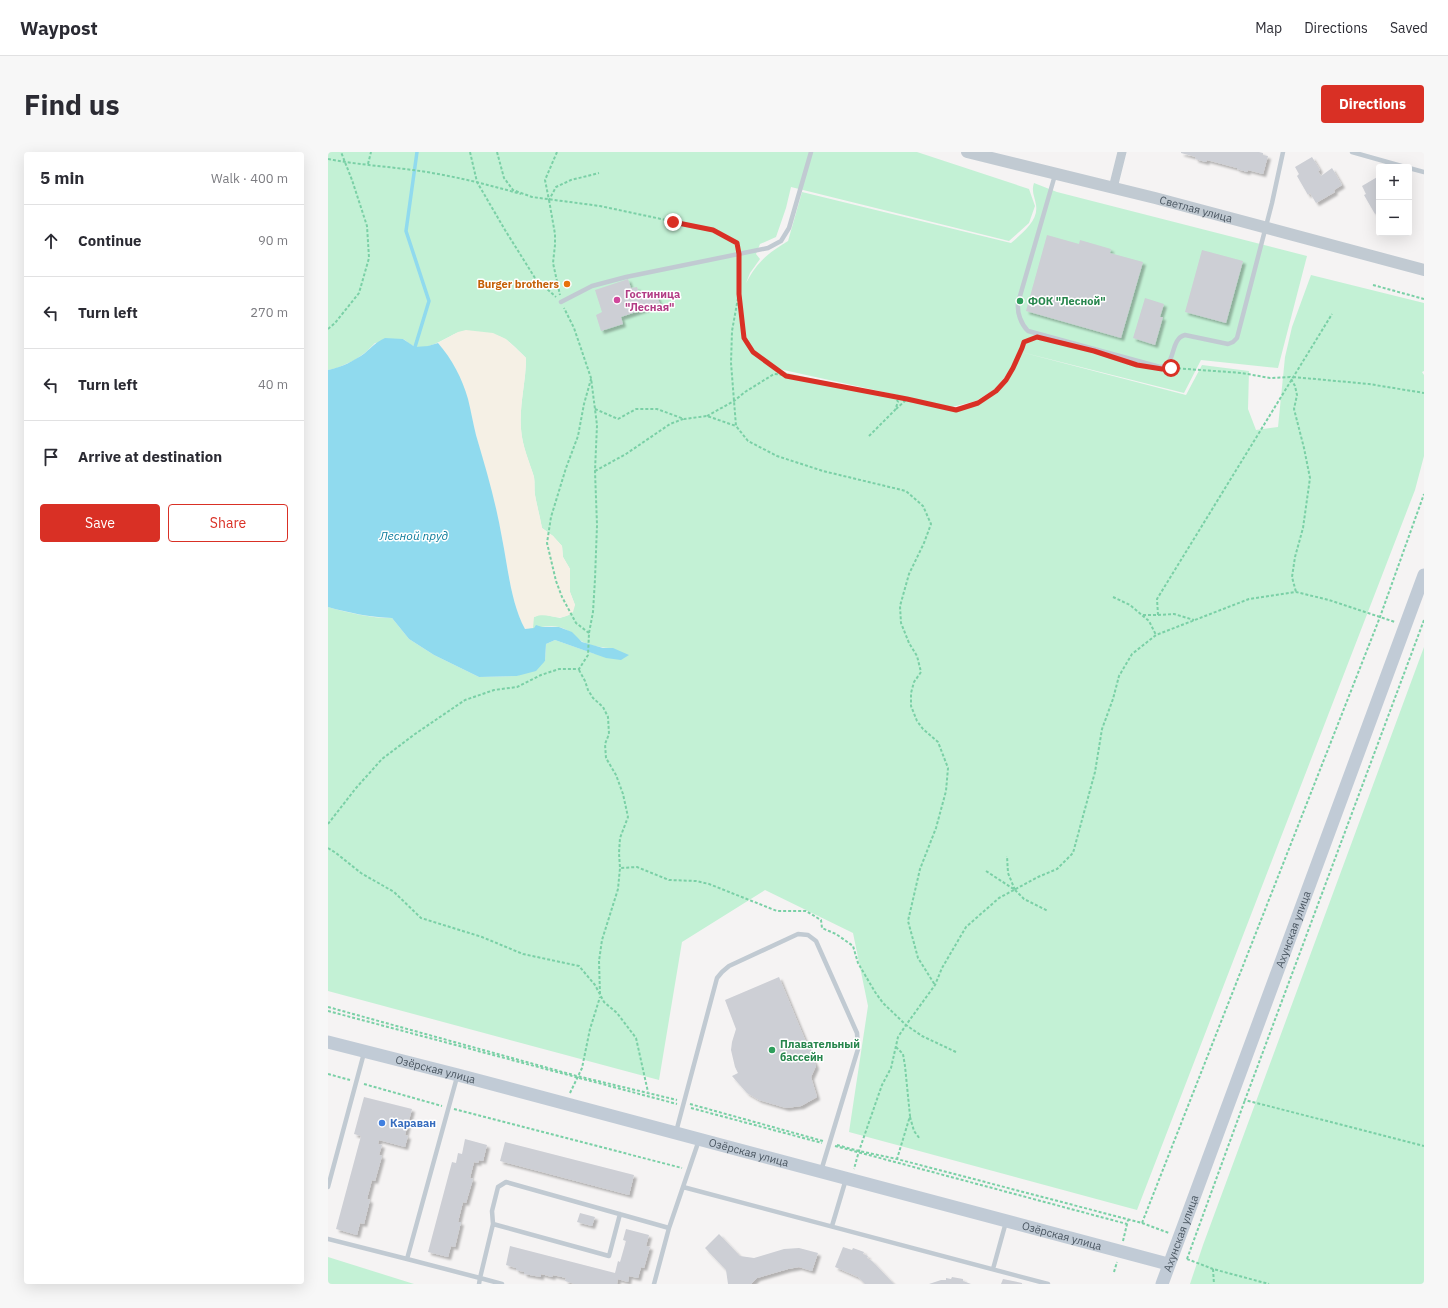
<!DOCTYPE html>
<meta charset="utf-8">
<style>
body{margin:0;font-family:"IBM Plex Sans",sans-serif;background:#f7f7f7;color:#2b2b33}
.controls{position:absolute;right:12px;top:12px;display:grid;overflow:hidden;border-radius:4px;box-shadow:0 4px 16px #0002}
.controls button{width:36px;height:36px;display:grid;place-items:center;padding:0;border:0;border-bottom:1px solid #e1e1e2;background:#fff;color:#2b2b33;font:20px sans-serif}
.stop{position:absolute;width:12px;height:12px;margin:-9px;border:3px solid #d93025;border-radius:50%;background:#fff}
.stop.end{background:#d93025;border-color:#fff;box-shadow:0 1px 4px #0008}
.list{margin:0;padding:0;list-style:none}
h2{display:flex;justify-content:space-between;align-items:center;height:52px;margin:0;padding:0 16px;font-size:17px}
h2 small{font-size:13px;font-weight:400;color:#7c7c81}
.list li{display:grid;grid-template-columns:26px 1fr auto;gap:12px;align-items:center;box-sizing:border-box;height:72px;padding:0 16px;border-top:1px solid #e1e1e2}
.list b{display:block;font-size:15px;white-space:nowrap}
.list em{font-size:13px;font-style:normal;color:#7c7c81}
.actions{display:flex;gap:8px;padding:12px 16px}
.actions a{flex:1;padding:9px 0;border:1px solid #d93025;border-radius:4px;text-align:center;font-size:14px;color:#d93025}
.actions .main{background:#d93025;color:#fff}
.icon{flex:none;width:22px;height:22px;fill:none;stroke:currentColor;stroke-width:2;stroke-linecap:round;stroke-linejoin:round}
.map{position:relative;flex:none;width:1096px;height:1132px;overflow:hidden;border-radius:4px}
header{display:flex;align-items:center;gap:24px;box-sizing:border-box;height:56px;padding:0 20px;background:#fff;border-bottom:1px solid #e1e1e2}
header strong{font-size:19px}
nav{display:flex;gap:22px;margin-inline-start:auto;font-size:14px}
.intro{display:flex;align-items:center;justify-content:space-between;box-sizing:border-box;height:96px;padding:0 24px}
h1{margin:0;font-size:28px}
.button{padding:10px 18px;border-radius:4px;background:#d93025;color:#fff;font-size:14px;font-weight:700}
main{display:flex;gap:24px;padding:0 24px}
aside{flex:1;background:#fff;border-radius:4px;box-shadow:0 4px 16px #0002}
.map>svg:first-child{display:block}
.green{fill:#c3f1d5;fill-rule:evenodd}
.sand{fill:#f5f0e5}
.water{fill:#90daee}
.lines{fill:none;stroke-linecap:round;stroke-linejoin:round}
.stream{stroke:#90daee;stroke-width:3.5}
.building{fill:#cdcfd5;filter:url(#shadow)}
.path{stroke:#7ad0a6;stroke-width:2;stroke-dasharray:3 2;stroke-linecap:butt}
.service{stroke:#c1cad2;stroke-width:4.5}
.minor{stroke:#c1cad2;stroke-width:9}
.tertiary{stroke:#c1cad2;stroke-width:12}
.secondary{stroke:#c1cbd6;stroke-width:13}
.route{stroke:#d93025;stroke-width:5}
.food-dot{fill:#e8710a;stroke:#fff;stroke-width:1.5}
.hotel-dot{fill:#d1479c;stroke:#fff;stroke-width:1.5}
.leisure-dot{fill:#2e9e5b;stroke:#fff;stroke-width:1.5}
.shop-dot{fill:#3f7fe0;stroke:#fff;stroke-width:1.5}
.labels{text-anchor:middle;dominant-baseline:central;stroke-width:3;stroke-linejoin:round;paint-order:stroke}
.street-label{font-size:11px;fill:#4a5661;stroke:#fff}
.food-label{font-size:11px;font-weight:bold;fill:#c56008;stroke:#fff;text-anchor:end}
.hotel-label{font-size:11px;font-weight:bold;fill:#b23c85;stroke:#fff;text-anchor:start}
.leisure-label{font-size:11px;font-weight:bold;fill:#27864d;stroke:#fff;text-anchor:start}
.shop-label{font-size:11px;font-weight:bold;fill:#366cbe;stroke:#fff;text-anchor:start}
.water-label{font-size:12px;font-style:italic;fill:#0c7c9b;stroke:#fff}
</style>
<header>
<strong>Waypost</strong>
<nav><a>Map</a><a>Directions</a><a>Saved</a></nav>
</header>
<div class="intro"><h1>Find us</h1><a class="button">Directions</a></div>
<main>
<aside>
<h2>5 min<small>Walk · 400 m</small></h2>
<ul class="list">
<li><svg class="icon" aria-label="ahead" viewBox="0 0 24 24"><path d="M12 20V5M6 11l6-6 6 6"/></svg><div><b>Continue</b></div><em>90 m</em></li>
<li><svg class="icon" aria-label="left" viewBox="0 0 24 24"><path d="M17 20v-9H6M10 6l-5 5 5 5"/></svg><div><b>Turn left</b></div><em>270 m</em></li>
<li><svg class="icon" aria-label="left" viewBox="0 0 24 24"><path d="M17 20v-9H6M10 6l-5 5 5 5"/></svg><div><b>Turn left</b></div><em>40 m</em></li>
<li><svg class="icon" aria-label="arrive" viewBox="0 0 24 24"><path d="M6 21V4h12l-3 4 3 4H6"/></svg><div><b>Arrive at destination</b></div></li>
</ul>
<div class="actions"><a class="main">Save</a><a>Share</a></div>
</aside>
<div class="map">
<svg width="1096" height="1132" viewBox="0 0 1096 1132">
<defs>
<filter id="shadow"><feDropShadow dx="3" dy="3" stdDeviation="1" flood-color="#0004"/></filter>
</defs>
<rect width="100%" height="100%" fill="#f5f3f3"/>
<path class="green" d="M0,0H589L701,37L707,54L701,71L681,89L463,35L458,56L448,85L432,92L428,102L432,107L422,121L418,131C430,109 439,102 460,89L474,40L683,91C693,82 711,69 708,53C707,45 703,40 706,31L729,40L979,104L950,216L873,208L856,241L689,199L858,243L874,213L921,219L920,257L928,278L950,275L957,205L964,175L983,123L1096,151V219L1094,220L1096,223V304L1087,338L809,1058L521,980L540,854L525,781L437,738L354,790L331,928L0,839V455C21,461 42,466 64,466L81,487L106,503L151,525L189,524L217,509L218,492L227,488L267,502L285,496C275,496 264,494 255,490C246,485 243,478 231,475C221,473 208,476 197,478L206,465L213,462L232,466L241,463L247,453L242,440V417L235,405L234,394L225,384L214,376C212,365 209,354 207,343C206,337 207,331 206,325C201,309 194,294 193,277C191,253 198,230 198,206C179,187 176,182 148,181C142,181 135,179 129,181C118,185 99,200 86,194C82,193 79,189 75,187L47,191L38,200L27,208L9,216L0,218ZM451,217L624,255L648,249L667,237L681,220C669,243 649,250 627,257L459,221Z
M1096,495V1132H862L875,1093Z
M0,1105L86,1132H0Z"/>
<path class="sand" d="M138,178L165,181L178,187L198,206C198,230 191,253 193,277C194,293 201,309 206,325C207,331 206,337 207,343C209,354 212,365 214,376L225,384L234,394L235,405L242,417V440L247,453L245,460C229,472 222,459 206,465L205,476L197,478C183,450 180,416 174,386C169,359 161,333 154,306C143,265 138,225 110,191L130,180Z"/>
<path class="water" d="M57,186L75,187L87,195L100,194L110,191C124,207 134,226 140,247C143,259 145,271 148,283C158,317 168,351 174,386C180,416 183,451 197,477L206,476L208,473L214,475H231L244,480L254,490L275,496H285L301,503L293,508L278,506L227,488L218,492L217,509L208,519L189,524L151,525L106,503L81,487L64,466C42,465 21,461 0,455V218C14,215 26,209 37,201C45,194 47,191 57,186Z"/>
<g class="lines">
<path class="stream" d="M87,195L101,149L78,79L89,0"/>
</g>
<path class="building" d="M853,0H931L935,1V3L940,4L935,22L920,18L919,20L909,17V16L879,8L878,10L867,7L868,5L853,1Z
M984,5L992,18L990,19L993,24L1004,16L1014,33L1006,38L1007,40L988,51L982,41L980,43L969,24L971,22L967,15Z
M1051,24V63L1049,61L1047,62L1036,43L1038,42L1034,34Z
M719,83L751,92L752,88L783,97L782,101L815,110L793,186L698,159Z
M874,98L915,109L898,171L857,160Z
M300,127L303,136L309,135L312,144L327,139L332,152L293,165L295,172L273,179L268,163L274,160L267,138Z
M817,146L836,152L832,165H835L827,193L805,186Z
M451,825L488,914L483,925L489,945L473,954L458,956L431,948L419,941L404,924L410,921L407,915L403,898L404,890L408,877L397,848Z
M36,945L84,957L77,983L80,984L77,995L51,988L50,992L54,993L51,1003L54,1004L47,1029L44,1028L39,1047L42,1048L36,1072L32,1071L29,1083L8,1077L33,984L26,982Z
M137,987L159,993L155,1009L151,1008L150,1011L146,1010L142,1026L145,1027L138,1051L135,1050L130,1070H133L127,1095L123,1094L120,1105L100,1100L124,1010L128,1011L130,1001L134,1002Z
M177,990L306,1023L301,1043L172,1009Z
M252,1061L267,1065L264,1074L249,1070Z
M298,1077L321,1083L318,1094L322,1095L316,1116L313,1115L310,1126L301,1124L300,1130L290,1127L289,1132H247L237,1129L238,1126L225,1123L224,1125L213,1122V1125L196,1122V1120L188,1118V1116L178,1113L182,1094L287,1121L290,1109L292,1110L298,1089L295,1088Z
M391,1082L412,1104L426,1106L456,1097L471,1096L490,1101L484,1119L471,1115L460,1117L429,1126L423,1132H400L398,1118L377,1096Z
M515,1095L524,1098L525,1096L536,1100L535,1102L540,1104L539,1106L544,1109L566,1132H537L530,1125L507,1115Z
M624,1125L635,1127V1129L643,1132H601L613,1128H618V1126L623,1127Z
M675,1127L694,1131V1132H673Z"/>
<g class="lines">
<path class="path" d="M142,0L149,30L177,78L207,126L228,145
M169,0L176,26L185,38L204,45L272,54L385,78L409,91L410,96
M229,0L217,28L221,48L228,35L243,28L271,21
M0,7C36,14 73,15 110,22C138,27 165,34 193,42
M40,12L43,0
M221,48L227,82V93L225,111L232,143
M411,110V142L416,186L425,200L458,224L579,247L628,258L650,251L668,239L678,228L685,216L696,190L702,188
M1045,133L1096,147
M410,146L404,179L403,211L408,274L420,289L449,304L495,319L578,339L595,354L603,372L596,391L581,422L572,454L573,471L581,491L589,504L593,520L586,530L583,541V554L589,569L595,577L610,590L620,616L618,639L608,676L592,717L580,769L590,806L607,833
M0,177L7,171L31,141L41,106L39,74L24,28L13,0
M845,216L914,221L942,226L962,225L967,234L969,243L966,257L976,296L982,326L975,376L967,405L964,425L968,440
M965,225L1041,232L1096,241
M267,257L290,267L308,257H329L356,267L379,264L408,274
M568,257L579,247
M379,264L406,249L417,240L446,222L457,223
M541,284L567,258L570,250L568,245
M267,319L298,302L342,272L355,267
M785,445L802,453L821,469L828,483
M815,463H830L846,462L866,468
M830,463L829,447L1004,162
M1096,468L917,948L1096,994
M261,481L248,471L234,445L228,429L219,391L223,365L238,316L250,284L256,252L263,227
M251,518L257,529L260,538L265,546L275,555L280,565L281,582L277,592L278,606L288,623L295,642L300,665L292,686L291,701L292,716
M0,672L28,636L54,607L87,582L137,548L166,538L189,535L213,523L231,517H251L260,503L261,481L265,460L267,427L269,373L267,319L269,273L263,226L246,176L236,156
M0,696L8,701L33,721L66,740L93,766L154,785L195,802L251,814L267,833L276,850L289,861L308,886L320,940
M658,719L687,738L680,721L679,704
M687,738L696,747L720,759
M272,842L271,809L274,788L290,737L292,716L309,715L341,728L368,729L381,732L449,759H478L493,768L494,776L508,782L525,794L530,811L547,840L555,851L578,873L570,885L563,916L554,933L548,950L531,999L526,1017
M0,855L249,924L349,948
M0,859L349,952
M568,895L575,902L577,914L582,964L569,1007
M628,900L594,884L578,873L607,833L614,816L638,775L671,746L710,725L729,717L745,701L767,620L774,577L785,547L791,524L804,502L828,483L921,447L968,440L1001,448L1067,470
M0,922L22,928
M36,932L114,954
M242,941L254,916L262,877L272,845
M362,952L495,989
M363,956L494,991
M126,957L354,1016
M582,965L586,979L592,987
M509,993L531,999L569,1007L814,1071L1052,465L1096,342
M507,994L799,1072
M814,1071L841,1081
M795,1089L800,1068
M859,1107L917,948
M859,1107L885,1117L941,1132
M885,1117L886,1132
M786,1120L789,1110"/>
<path class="service" d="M1024,0L1077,15
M1081,16L1096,20
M727,23L690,151C689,161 693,172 700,179L832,215C849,214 841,187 857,183L900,192L905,190L909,186L944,51L955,0
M233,150L264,134L298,125L440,96L453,89L461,76L483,0
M348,980L389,826L394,820L401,814L470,782L480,783L488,789L529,881L530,897L493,1019
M0,1035L36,901
M355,1035L720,1132
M165,1072L281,1104L292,1062
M504,1074L518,1027
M0,1087L79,1107L129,925
M79,1107L152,1126L165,1072L164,1059L170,1035L178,1030L341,1076L371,988
M665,1117L678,1070
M151,1132L152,1126L174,1132
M326,1132L341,1076"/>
<path class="minor" d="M785,36L794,0"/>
<path class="tertiary" id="s1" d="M639,0L827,46L1096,118"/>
<g class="secondary">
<path id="s2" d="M0,890L130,923L840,1112"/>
<path id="s3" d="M834,1132L1096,423"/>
</g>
</g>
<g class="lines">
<path class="route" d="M345,70L385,78L409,91L411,102V142L416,186L425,200L458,224L579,247L628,258L650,251L668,239L678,228L685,216L694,196L696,190L709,185L766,199L809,213L834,217L843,216"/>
</g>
<circle class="food-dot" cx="239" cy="132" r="4"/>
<circle class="hotel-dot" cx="289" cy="148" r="4"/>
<g class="leisure-dot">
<circle cx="692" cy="149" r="4"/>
<circle cx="444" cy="898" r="4"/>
</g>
<circle class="shop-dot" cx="54" cy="971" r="4"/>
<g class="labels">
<g class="street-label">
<text stroke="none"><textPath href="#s1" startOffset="236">Светлая улица</textPath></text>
<text stroke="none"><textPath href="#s3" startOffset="378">Ахунская улица</textPath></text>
<text stroke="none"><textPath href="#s2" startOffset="111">Озёрская улица</textPath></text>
<text stroke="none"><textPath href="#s2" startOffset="435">Озёрская улица</textPath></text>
<text stroke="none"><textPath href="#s3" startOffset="54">Ахунская улица</textPath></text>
<text stroke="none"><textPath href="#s2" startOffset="759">Озёрская улица</textPath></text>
</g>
<g class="food-label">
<text x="231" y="132">Burger brothers</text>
</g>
<g class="hotel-label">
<text x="297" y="142">Гостиница<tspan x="297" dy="13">"Лесная"</tspan></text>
</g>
<g class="leisure-label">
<text x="700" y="149">ФОК "Лесной"</text>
<text x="452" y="892">Плавательный<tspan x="452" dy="13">бассейн</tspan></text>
</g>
<g class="shop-label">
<text x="62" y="971">Караван</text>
</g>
<g class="water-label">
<text x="86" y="383">Лесной пруд</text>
</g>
</g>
</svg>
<div class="controls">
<button>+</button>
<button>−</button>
</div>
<div class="stop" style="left:843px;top:216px"></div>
<div class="stop end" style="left:345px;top:70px"></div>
</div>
</main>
